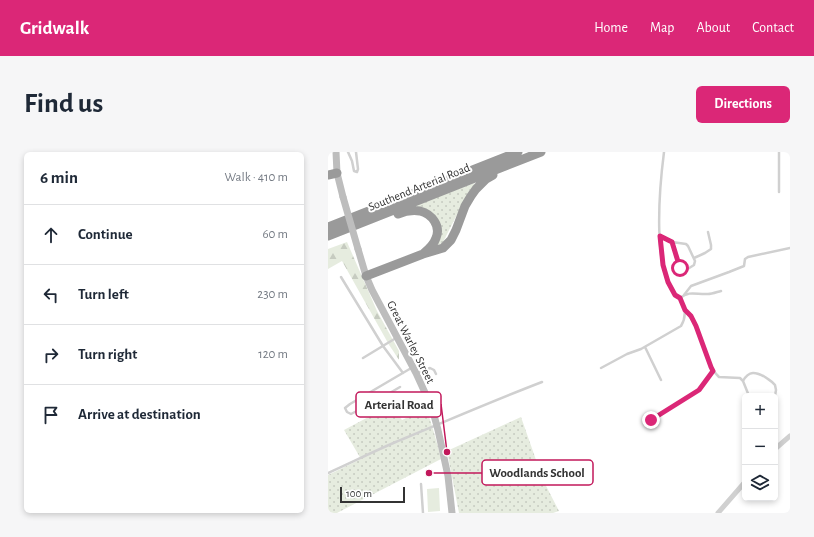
<!DOCTYPE html>
<meta charset="utf-8">
<style>
body{margin:0;font-family:"Alegreya Sans",sans-serif;background:#f6f6f7;color:#1f2937}
.controls{position:absolute;right:12px;bottom:12px;display:grid;overflow:hidden;border-radius:6px;box-shadow:0 2px 6px #0003}
.controls button{width:36px;height:36px;display:grid;place-items:center;padding:0;border:0;border-bottom:1px solid #e0e1e3;background:#fff;color:#1f2937;font:20px sans-serif}
.scale{position:absolute;left:12px;bottom:10px;width:65px;box-sizing:border-box;padding-left:4px;border:2px solid #333;border-top:0;font-size:11px;line-height:14px;white-space:nowrap;color:#333;-webkit-text-stroke:3px #fff;paint-order:stroke}
.stop{position:absolute;width:12px;height:12px;margin:-9px;border:3px solid #db2777;border-radius:50%;background:#fff}
.stop.end{background:#db2777;border-color:#fff;box-shadow:0 1px 4px #0008}
.list{margin:0;padding:0;list-style:none}
h2{display:flex;justify-content:space-between;align-items:center;height:52px;margin:0;padding:0 16px;font-size:17px}
h2 small{font-size:13px;font-weight:400;color:#747a83}
.list li{display:grid;grid-template-columns:26px 1fr auto;gap:12px;align-items:center;box-sizing:border-box;height:60px;padding:0 16px;border-top:1px solid #e0e1e3}
.list b{display:block;font-size:15px;white-space:nowrap}
.list em{font-size:13px;font-style:normal;color:#747a83}
.icon{flex:none;width:22px;height:22px;fill:none;stroke:currentColor;stroke-width:2;stroke-linecap:round;stroke-linejoin:round}
.map{position:relative;flex:none;width:462px;height:361px;overflow:hidden;border-radius:6px}
header{display:flex;align-items:center;gap:24px;box-sizing:border-box;height:56px;padding:0 20px;background:#db2777;color:#fff}
header strong{font-size:19px}
nav{display:flex;gap:22px;margin-inline-start:auto;font-size:14px}
.intro{display:flex;align-items:center;justify-content:space-between;box-sizing:border-box;height:96px;padding:0 24px}
h1{margin:0;font-size:28px}
.button{padding:10px 18px;border-radius:6px;background:#db2777;color:#fff;font-size:14px;font-weight:700}
main{display:flex;gap:24px;padding:0 24px}
aside{flex:1;background:#fff;border-radius:6px;box-shadow:0 2px 6px #0003}
.map>svg:first-child{display:block}
.grass{fill:url(#grass-dots)}
.forest{fill:url(#forest-firs)}
.garden{fill:#e6ecdf}
.lines{fill:none;stroke-linecap:round;stroke-linejoin:round}
.lane{stroke:#d0d0d0;stroke-width:2.5}
.street{stroke:#d0d0d0;stroke-width:5}
.secondary{stroke:#bdbdbd;stroke-width:7}
.highway{stroke:#9a9a9a;stroke-width:9}
.secondary-bridge{stroke:#bdbdbd;stroke-width:7}
.route{stroke:#db2777;stroke-width:5}
.labels{text-anchor:middle;dominant-baseline:central;stroke-width:4;stroke-linejoin:round;paint-order:stroke}
.street-label{font-size:12px;fill:#333;stroke:#fff}
.leader{fill:none;stroke:#c2185b;stroke-width:1.5}
.callout-dot{fill:#c2185b;stroke:#fff;stroke-width:1.5}
.callout{fill:#fff;stroke:#c2185b;stroke-width:1.5}
.callout-label{font-size:13px;text-anchor:middle;font-weight:bold;fill:#333}
</style>
<header>
<strong>Gridwalk</strong>
<nav><a>Home</a><a>Map</a><a>About</a><a>Contact</a></nav>
</header>
<div class="intro"><h1>Find us</h1><a class="button">Directions</a></div>
<main>
<aside>
<h2>6 min<small>Walk · 410 m</small></h2>
<ul class="list">
<li><svg class="icon" aria-label="ahead" viewBox="0 0 24 24"><path d="M12 20V5M6 11l6-6 6 6"/></svg><div><b>Continue</b></div><em>60 m</em></li>
<li><svg class="icon" aria-label="left" viewBox="0 0 24 24"><path d="M17 20v-9H6M10 6l-5 5 5 5"/></svg><div><b>Turn left</b></div><em>230 m</em></li>
<li><svg class="icon" aria-label="right" viewBox="0 0 24 24"><path d="M7 20v-9h11M14 6l5 5-5 5"/></svg><div><b>Turn right</b></div><em>120 m</em></li>
<li><svg class="icon" aria-label="arrive" viewBox="0 0 24 24"><path d="M6 21V4h12l-3 4 3 4H6"/></svg><div><b>Arrive at destination</b></div></li>
</ul>
</aside>
<div class="map">
<svg width="462" height="361" viewBox="0 0 462 361">
<defs>
<pattern id="grass-dots" width="8" height="8" patternUnits="userSpaceOnUse"><rect width="8" height="8" fill="#e6ecdf"/><path d="M2 2h.1M6 6h.1" fill="none" stroke="#c6cbc0" stroke-width="1.8" stroke-linecap="round"/></pattern>
<pattern id="forest-firs" width="22" height="20" patternUnits="userSpaceOnUse"><rect width="22" height="20" fill="#e6ecdf"/><path d="M5 1l3.5 6h-7zM16 11l3.5 6h-7z" fill="#c6cbc0"/></pattern>
</defs>
<rect width="100%" height="100%" fill="#fff"/>
<path class="grass" d="M147,31L140,41L115,90L106,96L110,67L83,54Z
M63,253L74,268L98,256C104,273 109,290 113,307L9,361H0V323L33,307L16,278Z
M193,265L215,328L231,359L225,361H131L119,299Z"/>
<path class="forest" d="M19,90L49,159L71,199V208L60,191L14,109L0,117V97Z"/>
<path class="garden" d="M111,336L112,359L100,360L99,337Z"/>
<g class="lines">
<path class="lane" d="M20,0L24,9L26,19L29,20L30,17L28,0
M336,0C332,31 322,128 352,146C362,138 369,143 380,142C384,142 389,140 393,139
M451,40V0
M332,85L344,90L358,92L360,94L367,109L366,113L358,118L352,116L344,90
M366,106L377,101L383,97V93L380,80
M13,125L55,194L75,221
M356,143L363,134L401,120L416,114L417,107L420,105L462,96
M357,159C376,178 373,208 391,225L412,226L415,229L421,244
M317,195L333,228
M35,206L68,186
M273,216L299,202L313,197L353,174C359,164 357,156 352,146
M89,221L102,216L106,218L108,222
M415,229C421,218 428,220 437,225C441,228 444,229 447,233L448,238L447,244
M72,235L48,249L23,262L19,260L17,256L22,252L85,215
M323,268L371,238L385,219
M0,321C25,310 50,297 75,287C121,268 167,248 214,230
M93,332L95,361"/>
<path class="street" d="M447,297L462,284
M390,361L417,330"/>
<path class="secondary" d="M8,0L9,21L15,45
M30,97L38,124L44,138L88,221L104,256L110,278L120,324L124,361"/>
<path class="highway" d="M0,23L9,21
M70,62C77,59 85,58 92,59C104,62 113,74 108,86C106,92 101,97 96,101
M0,75L190,0
M0,84L213,0
M38,124L95,102L115,96L123,88L128,78L137,54L143,44L148,37L158,27L165,23"/>
<path class="secondary-bridge" d="M15,45L30,97"/>
</g>
<g class="lines">
<path class="route" d="M323,268L371,238L385,219L383,215L368,174L363,164L357,158L352,146L347,143L340,130L335,113L332,84L344,90L352,116"/>
</g>
<g class="labels">
<g class="street-label">
<text transform="translate(91 35) rotate(-22)">Southend Arterial Road</text>
<text transform="translate(83 190) rotate(63)">Great Warley Street</text>
</g>
</g>
<path class="leader" d="M119 300L113 252M101 321L154 321"/>
<g class="callout-dot">
<circle cx="119" cy="300" r="4"/>
<circle cx="101" cy="321" r="4"/>
</g>
<g class="callout">
<rect x="28" y="240" width="85" height="25" rx="4"/>
<rect x="154" y="308" width="111" height="25" rx="4"/>
</g>
<g class="callout-label">
<text x="71" y="257">Arterial Road</text>
<text x="209" y="325">Woodlands School</text>
</g>
</svg>
<div class="controls">
<button>+</button>
<button>−</button>
<button><svg class="icon" aria-label="layers" viewBox="0 0 24 24"><path d="M12 4l9 5-9 5-9-5zM3 14l9 5 9-5"/></svg></button>
</div>
<div class="scale">100 m</div>
<div class="stop" style="left:352px;top:116px"></div>
<div class="stop end" style="left:323px;top:268px"></div>
</div>
</main>
